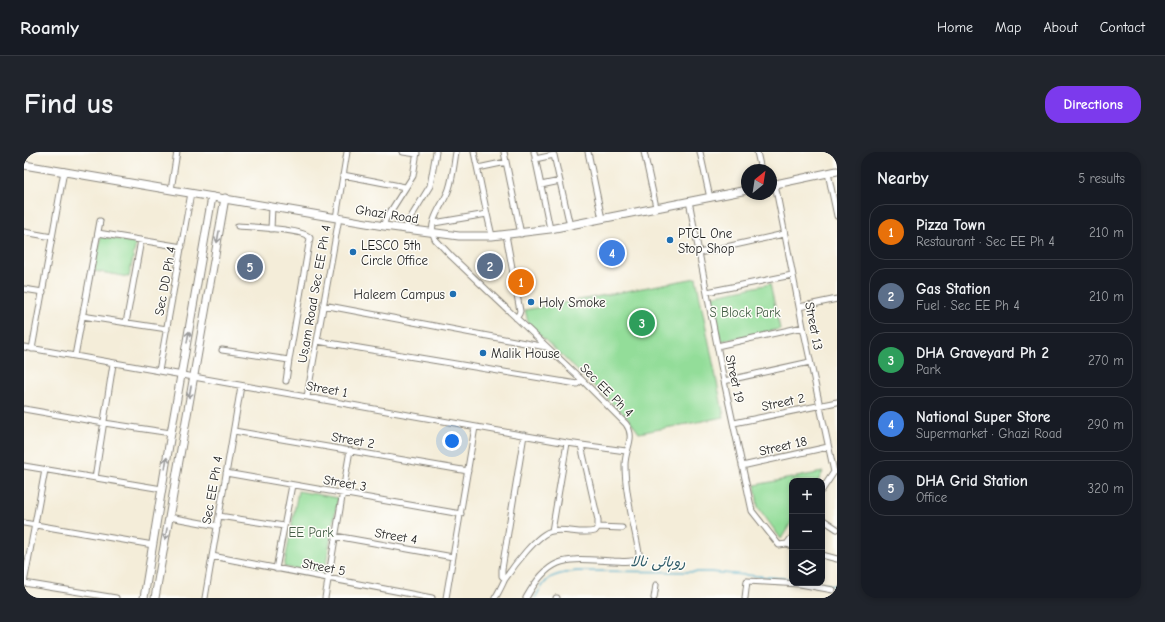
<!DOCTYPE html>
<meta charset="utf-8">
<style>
body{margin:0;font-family:"Comic Neue","Playpen Sans Arabic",sans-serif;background:#20242c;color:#f1f3f6}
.controls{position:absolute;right:12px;bottom:12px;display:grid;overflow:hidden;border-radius:8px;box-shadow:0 2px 6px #0003}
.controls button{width:36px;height:36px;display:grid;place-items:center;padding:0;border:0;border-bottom:1px solid #363941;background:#171b24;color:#f1f3f6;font:20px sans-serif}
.compass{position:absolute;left:717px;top:12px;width:36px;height:36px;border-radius:50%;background:#171b24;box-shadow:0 2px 6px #0003;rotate:30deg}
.you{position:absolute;left:428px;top:289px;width:14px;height:14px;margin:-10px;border:3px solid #fff;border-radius:50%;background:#1a73e8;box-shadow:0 0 0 6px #1a73e833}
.badge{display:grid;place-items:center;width:26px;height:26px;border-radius:50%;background:#7c3aed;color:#fff;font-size:13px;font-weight:700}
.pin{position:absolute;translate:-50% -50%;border:2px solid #fff;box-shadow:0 1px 4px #0006}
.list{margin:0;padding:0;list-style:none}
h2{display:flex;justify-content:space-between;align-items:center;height:52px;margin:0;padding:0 16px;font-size:17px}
h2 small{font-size:13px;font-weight:400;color:#9ea1a6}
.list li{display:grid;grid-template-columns:26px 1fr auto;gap:12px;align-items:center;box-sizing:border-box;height:56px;margin:0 8px 8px;padding:0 8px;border:1px solid #363941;border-radius:16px}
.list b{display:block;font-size:15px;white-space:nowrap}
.list p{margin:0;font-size:13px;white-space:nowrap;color:#9ea1a6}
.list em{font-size:13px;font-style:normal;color:#9ea1a6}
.icon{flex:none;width:22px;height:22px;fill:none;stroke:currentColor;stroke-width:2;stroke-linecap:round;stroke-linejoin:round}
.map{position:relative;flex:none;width:813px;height:446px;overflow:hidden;border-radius:16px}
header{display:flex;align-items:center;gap:24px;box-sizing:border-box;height:56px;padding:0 20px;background:#171b24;border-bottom:1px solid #363941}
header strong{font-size:19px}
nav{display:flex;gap:22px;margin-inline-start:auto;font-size:14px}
.intro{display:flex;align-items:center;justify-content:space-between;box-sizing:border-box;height:96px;padding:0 24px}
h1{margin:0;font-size:28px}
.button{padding:10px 18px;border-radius:16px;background:#7c3aed;color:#fff;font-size:14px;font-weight:700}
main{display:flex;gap:24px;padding:0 24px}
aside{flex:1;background:#171b24;border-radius:16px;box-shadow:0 2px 6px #0003}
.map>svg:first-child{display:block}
.green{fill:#93dd99;stroke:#587c5a}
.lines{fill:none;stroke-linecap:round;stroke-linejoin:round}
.stream{stroke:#49aac8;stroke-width:1.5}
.minor-casing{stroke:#88847a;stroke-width:7}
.tertiary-casing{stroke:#88847a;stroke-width:9}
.secondary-casing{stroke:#88847a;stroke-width:9}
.minor{stroke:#fff;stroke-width:5}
.tertiary{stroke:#fff;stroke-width:7}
.secondary{stroke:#fff;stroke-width:7}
.oneway{stroke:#999}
.poi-dot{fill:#1f6fb2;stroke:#fdfcf7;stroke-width:1.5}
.labels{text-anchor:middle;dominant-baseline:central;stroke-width:3;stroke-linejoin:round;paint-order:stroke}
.street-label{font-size:13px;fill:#1c1c1c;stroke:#fdfcf7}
.poi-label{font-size:13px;fill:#1c1c1c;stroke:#fdfcf7;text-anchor:start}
.park-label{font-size:13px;fill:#466048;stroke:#fdfcf7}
.water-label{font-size:14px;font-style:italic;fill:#305c69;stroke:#fdfcf7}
</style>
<header>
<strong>Roamly</strong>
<nav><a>Home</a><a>Map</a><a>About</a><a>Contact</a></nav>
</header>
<div class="intro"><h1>Find us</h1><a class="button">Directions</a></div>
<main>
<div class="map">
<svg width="813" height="446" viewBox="0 0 813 446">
<rect width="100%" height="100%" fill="#fdfcf7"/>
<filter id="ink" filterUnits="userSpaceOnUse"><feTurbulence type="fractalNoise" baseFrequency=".025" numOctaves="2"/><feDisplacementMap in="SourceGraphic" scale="8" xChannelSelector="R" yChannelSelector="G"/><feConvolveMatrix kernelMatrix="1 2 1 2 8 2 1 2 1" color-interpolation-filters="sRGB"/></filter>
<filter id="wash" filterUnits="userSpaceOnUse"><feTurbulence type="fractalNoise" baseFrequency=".012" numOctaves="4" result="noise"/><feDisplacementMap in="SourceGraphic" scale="16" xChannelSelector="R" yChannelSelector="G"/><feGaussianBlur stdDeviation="0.9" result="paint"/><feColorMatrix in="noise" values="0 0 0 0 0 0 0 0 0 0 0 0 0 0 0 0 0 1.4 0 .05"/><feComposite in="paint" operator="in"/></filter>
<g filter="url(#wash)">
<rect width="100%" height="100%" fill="#f4edd9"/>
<path class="green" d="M77,84L112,91L105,125L70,119Z
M672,126L700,265L615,281L604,266L505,173L501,158Z
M746,132L756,177L697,189L687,144Z
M799,320L794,329H768V369L757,387L734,355L731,333Z
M274,339L314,346L300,422L260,415Z"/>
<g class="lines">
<path class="stream" d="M796,431L813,434
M511,446C524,422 528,423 553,419L686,420L768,427"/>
</g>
</g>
<g filter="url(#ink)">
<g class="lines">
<g class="minor-casing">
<path id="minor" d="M379,0L393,2
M432,0C430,12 429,25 425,37C420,52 402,70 411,87L427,104L558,228L602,272C612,286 601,296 601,313C601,342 610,372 615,401L614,407C607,411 597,409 590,409C543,407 527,401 502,446
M480,0L497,82
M510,0L526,77
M564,0L578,67
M620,0L632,55
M676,0L686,46
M733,0L737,18
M511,7L530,3L546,74
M454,16L482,10
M804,21L813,64
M319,23L381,35
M751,32L779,175L810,320
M517,33L536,29
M147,38L153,0
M665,49L700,229L728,359L755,393L763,392L768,394
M463,62L468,84
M312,66L323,0
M410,71L463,62L450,0
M360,74L361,68L389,24L393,0
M247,77L248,55
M382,78L384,70L406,34L412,0
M0,80L28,85
M74,81L158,95
M482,83L496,159L495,162L492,166
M675,101L760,82
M0,137L19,140
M683,140L768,123
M299,153L522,195
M775,155L813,147
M58,164L143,177
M102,171L117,88
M293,189L553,232L558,228
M693,194L779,175
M0,195L543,291L602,299
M8,197L40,19
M198,198L265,208L286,86C281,77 226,75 214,74
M51,204L76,69
M135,219L167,41
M262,229L265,208
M700,229L786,210
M283,245L315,66
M0,257L80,271L147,281
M710,271L813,250
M210,279L444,319
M0,314L138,337
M718,314L804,295
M202,321L437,362
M71,326L89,212
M798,338L810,320
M195,364L260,374
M145,365L194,374
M798,367L813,377
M0,371L129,393
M574,375L598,376
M528,379L543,291
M311,384L429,405
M763,392L768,385
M798,403L813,407
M188,404L408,446
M252,417L268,333
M481,427L478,424V417L500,283
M0,431L21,318
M0,431L92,446
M181,446L217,234
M301,446L326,298
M422,446L451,275
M471,446C475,440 478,433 481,427C489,415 514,381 528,379C542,376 557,383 571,379L574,375V368L557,293
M532,446H533
M630,446L632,433
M721,446L723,429L776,432L809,438"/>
</g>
<g class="tertiary-casing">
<path id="tertiary" d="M120,446L147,281L188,45
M131,446L201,46"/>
</g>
<g class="secondary-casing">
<path id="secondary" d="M0,13L360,74L435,84H468L526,77L723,38
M747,33L813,19"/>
</g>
<use href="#minor" class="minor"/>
<use href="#tertiary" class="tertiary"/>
<use href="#secondary" class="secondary"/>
</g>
<defs><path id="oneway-shaft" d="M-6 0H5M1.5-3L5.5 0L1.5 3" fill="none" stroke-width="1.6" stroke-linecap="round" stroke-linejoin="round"/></defs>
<g class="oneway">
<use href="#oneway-shaft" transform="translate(194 85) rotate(100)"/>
<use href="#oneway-shaft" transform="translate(164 185) rotate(-80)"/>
<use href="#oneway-shaft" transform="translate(166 240) rotate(100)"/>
<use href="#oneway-shaft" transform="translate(142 311) rotate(-81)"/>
<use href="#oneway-shaft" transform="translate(142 382) rotate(100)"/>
</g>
</g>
<g class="poi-dot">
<circle cx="646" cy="88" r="4"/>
<circle cx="329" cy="100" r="4"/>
<circle cx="429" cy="142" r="4"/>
<circle cx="507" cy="150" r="4"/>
<circle cx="459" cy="201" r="4"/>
</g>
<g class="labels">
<g class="street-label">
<text transform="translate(363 62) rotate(9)">Ghazi Road</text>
<text transform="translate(141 129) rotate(-80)">Sec DD Ph 4</text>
<text transform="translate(290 142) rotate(-80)">Us,am Road Sec EE Ph 4</text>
<text transform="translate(790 174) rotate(79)">Street 13</text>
<text transform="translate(711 227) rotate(78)">Street 19</text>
<text transform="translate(303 237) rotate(10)">Street 1</text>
<text transform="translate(583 238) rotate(45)">Sec EE Ph 4</text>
<text transform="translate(759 250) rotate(-12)">Street 2</text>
<text transform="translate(329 288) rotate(10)">Street 2</text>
<text transform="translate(759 294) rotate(-13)">Street 18</text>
<text transform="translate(321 331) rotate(10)">Street 3</text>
<text transform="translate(188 338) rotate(-80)">Sec EE Ph 4</text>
<text transform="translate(372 384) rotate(10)">Street 4</text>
<text transform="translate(300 415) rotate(11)">Street 5</text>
</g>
<g class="poi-label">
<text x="654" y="81">PTCL One<tspan x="654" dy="15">Stop Shop</tspan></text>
<text x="337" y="93">LESCO 5th<tspan x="337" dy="15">Circle Office</tspan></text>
<text x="421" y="142" text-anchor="end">Haleem Campus</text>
<text x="515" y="150">Holy Smoke</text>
<text x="467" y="201">Malik House</text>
</g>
<g class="park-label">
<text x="721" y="160">S Block Park</text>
<text x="287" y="380">EE Park</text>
</g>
<g class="water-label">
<text transform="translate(634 410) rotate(1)">روہائی نالا</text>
</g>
</g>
</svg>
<div class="controls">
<button>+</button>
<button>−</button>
<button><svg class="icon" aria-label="layers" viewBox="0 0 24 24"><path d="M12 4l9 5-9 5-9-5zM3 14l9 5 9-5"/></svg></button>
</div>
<svg class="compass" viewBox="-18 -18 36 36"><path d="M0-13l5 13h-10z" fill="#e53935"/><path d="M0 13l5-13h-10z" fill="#9ea1a6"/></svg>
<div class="you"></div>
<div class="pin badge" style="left:497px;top:130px;background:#e8710a">1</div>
<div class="pin badge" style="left:466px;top:114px;background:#5c6f8a">2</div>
<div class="pin badge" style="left:618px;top:171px;background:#2e9e5b">3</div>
<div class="pin badge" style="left:588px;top:101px;background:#3f7fe0">4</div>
<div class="pin badge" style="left:226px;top:115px;background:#5c6f8a">5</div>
</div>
<aside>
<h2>Nearby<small>5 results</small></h2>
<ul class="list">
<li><span class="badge" style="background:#e8710a">1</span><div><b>Pizza Town</b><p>Restaurant · Sec EE Ph 4</p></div><em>210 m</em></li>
<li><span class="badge" style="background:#5c6f8a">2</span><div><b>Gas Station</b><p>Fuel · Sec EE Ph 4</p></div><em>210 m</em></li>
<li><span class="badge" style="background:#2e9e5b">3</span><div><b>DHA Graveyard Ph 2</b><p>Park</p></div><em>270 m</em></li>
<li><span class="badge" style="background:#3f7fe0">4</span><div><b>National Super Store</b><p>Supermarket · Ghazi Road</p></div><em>290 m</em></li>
<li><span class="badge" style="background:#5c6f8a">5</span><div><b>DHA Grid Station</b><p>Office</p></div><em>320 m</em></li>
</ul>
</aside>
</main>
